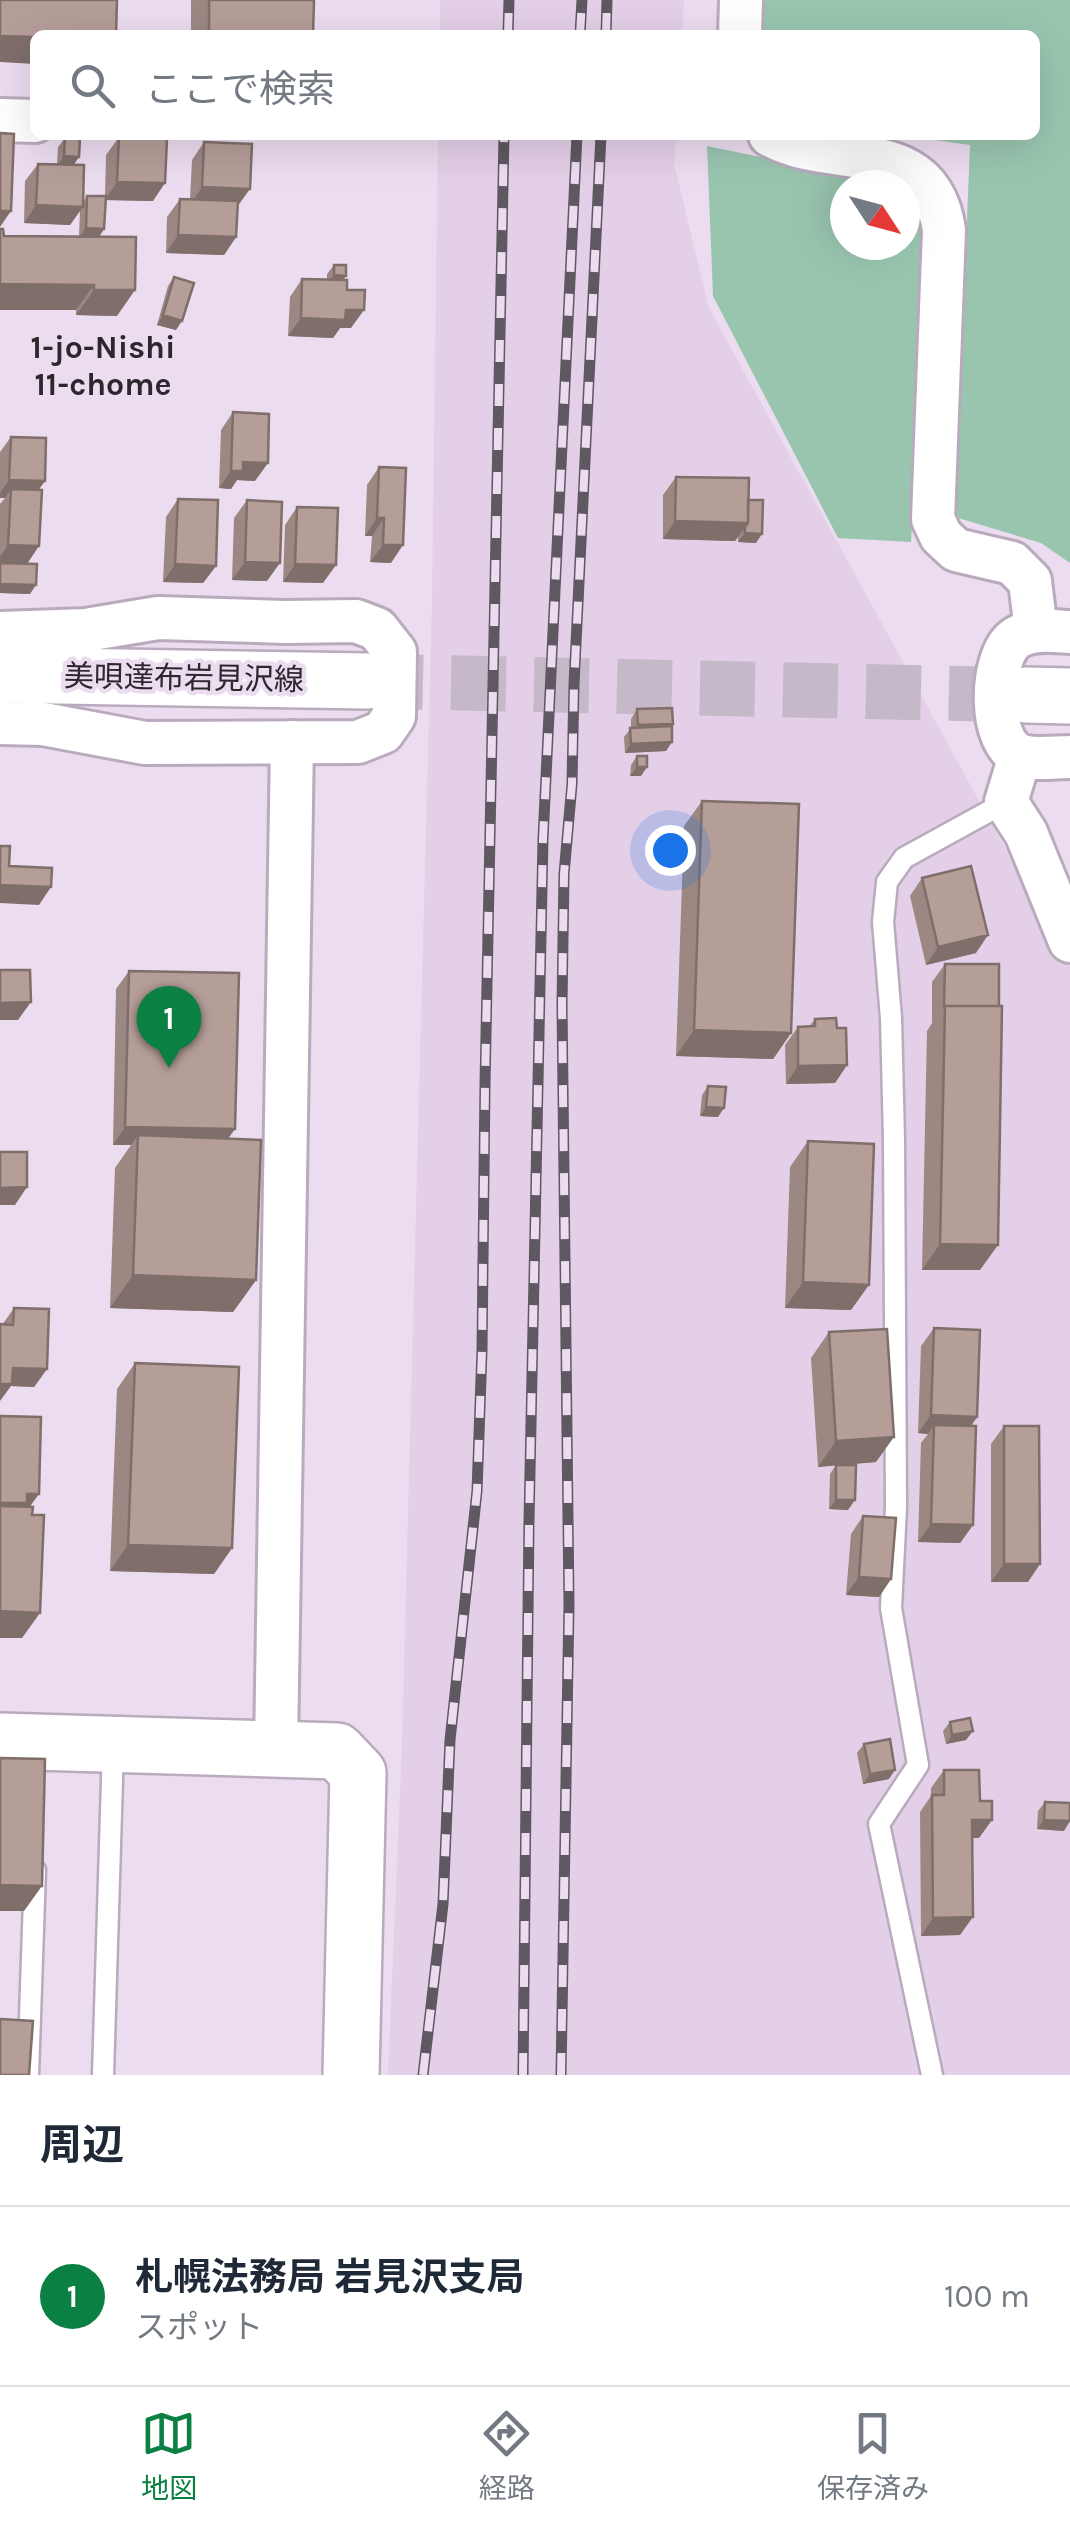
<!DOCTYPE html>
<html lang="ja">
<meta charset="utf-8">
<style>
body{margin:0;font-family:Karla,"Noto Sans JP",sans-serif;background:#f2f2f3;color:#1f2937}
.compass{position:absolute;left:830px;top:170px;width:90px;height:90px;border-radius:50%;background:#fff;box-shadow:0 10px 40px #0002;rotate:126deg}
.you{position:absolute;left:670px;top:850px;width:35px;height:35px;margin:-25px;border:8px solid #fff;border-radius:50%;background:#1a73e8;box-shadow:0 0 0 15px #1a73e833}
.badge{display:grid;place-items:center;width:65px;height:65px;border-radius:50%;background:#0b8043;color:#fff;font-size:32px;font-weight:700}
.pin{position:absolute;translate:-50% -82px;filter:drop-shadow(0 2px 5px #0008)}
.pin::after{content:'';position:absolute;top:52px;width:35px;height:30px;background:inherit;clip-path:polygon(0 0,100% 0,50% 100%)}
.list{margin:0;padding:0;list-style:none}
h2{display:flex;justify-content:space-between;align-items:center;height:130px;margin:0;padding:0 40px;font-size:42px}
h2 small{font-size:32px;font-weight:400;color:#747a83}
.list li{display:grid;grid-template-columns:65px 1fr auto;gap:30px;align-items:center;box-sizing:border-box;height:180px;padding:0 40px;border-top:2px solid #e0e1e3}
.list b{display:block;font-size:38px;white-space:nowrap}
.list p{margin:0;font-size:32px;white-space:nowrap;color:#747a83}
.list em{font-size:32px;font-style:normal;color:#747a83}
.icon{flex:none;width:55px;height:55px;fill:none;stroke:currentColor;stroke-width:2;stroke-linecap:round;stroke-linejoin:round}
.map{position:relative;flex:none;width:1070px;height:2075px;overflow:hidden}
.search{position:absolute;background:#fff;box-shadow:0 10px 40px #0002;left:30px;right:30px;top:30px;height:110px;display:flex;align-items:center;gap:25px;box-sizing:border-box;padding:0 35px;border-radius:15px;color:#747a83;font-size:38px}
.sheet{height:310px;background:#fff}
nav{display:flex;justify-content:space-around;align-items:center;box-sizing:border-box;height:140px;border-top:2px solid #e0e1e3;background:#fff;font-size:28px;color:#747a83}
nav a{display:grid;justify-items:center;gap:5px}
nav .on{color:#0b8043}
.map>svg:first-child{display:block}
.built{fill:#e3cfe7}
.green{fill:#99c5af}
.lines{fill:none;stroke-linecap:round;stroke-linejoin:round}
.secondary-tunnel{stroke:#c5b8c8;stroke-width:55;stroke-dasharray:55 28;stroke-linecap:butt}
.lane-casing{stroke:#b9abbd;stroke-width:25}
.street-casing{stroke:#b9abbd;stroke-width:48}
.secondary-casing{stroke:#b9abbd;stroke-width:60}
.lane{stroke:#fff;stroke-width:20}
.street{stroke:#fff;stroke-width:42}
.secondary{stroke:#fff;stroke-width:55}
.rail-casing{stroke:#5f5761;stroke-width:11}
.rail{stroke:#ebdcef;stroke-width:8;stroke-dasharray:22;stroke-linecap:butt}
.wall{fill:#9c8783}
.shaded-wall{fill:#7f6e6a}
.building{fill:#b59d98;stroke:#7f6e6a;stroke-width:2.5}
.labels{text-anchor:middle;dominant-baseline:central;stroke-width:9;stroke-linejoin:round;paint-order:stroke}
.street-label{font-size:30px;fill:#2c262d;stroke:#ebdcef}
.neighbourhood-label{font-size:32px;font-weight:bold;fill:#2c262d;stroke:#ebdcef}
</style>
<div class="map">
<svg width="1070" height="2075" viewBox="0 0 1070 2075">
<rect width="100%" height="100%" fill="#ebdcef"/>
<path class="built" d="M440,0H684L682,35H440Z
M438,135H676L674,164L709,308L1070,967V2075H388L402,1745L432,602Z"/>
<path class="green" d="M759,0H1070V563L1041,543L955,517L970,145L900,135H1035V35H757Z
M707,146L896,185H845V245H905V191L921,201L931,243L911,542L838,538L713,296Z"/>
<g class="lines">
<path class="secondary-tunnel" d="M368,681L1026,695"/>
<g class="lane-casing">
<path id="lane" d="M28,2075L35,1870
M103,2075L113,1747
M932,2075L879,1824L918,1765L891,1608L896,1507L894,1140L891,1018L883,922L887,882L904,858L1006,802"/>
</g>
<g class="street-casing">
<path id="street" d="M740,35L741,0
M0,120L35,121
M770,135C833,171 930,132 944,230L933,519L941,536L956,550L1012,563L1030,581L1036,631
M1070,632C1053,631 1031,628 1016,638C989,656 987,746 1022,756C1036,760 1056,757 1070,757
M0,633L86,630L158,618L285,622L356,621L377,629L395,652L394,716L383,732L358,742L145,743L43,724L0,723
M1020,756L1006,802L1026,833L1070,941
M276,1748L292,742"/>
</g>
<g class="secondary-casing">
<path id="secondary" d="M0,675L368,681
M1026,695L1070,696
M0,1741L337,1751L358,1773L351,2075"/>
</g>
<use href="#lane" class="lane"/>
<use href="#street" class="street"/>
<use href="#secondary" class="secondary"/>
<g class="rail-casing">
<path id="rail" d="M508,35L509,0
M580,35L582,0
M606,35L607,0
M423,2075L443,1904L450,1740L477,1491L482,1350L485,1085L504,135
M523,2075L529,1521L543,839L577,135
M561,2075L569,1604L562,1005L564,874L572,784L574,684L601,135"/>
</g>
<use href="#rail" class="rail"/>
</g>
<path class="wall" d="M191,0H314L313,35H191Z
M119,137L153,201L105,200L104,229L99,237L117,316L76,315V310H0V229L4,236H79L80,210L70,225L24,223L25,181L38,164H57L58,147L65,138L74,165L83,202L87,196H105L106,155Z
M204,142L237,207L236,237L224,255L166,253L167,217L180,199H190L192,160Z
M334,265L346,276L343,280L347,290L351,328H340L333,338L288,336L290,297L302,279H327V274Z
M174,277L176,330L157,325L168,286Z
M233,412L255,481L237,480L231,489L219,488L221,430Z
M11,437L45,481L38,490L27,564L30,594L0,593V504L5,498H0V452Z
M379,467L391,563L370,562L372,536H365L367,485Z
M676,477L748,500L756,543L738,542V537L735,541L663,539V495Z
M178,499L216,566L203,583L163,582L166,517Z
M247,500L267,581L232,580L234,518Z
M297,507L323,583L283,582L285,525Z
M637,709L673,724L666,751L625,753L624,737L631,728V719Z
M637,756L641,776H630L631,765Z
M702,801L791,1033L773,1059L676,1056L684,826Z
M922,878L976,953L926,965L910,896Z
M945,964L980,1270H922L927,1031L932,1023V982Z
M129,971L235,1129L228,1138L256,1280L233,1312L110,1308L115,1168L131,1145H113L116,989Z
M815,1019L837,1028L847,1065L835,1083L786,1084L785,1045L798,1027H809Z
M708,1086L718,1117L700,1116L702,1095Z
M808,1141L851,1310L785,1308L790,1167Z
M14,1308L47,1369L34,1387L11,1386L2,1325Z
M934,1328L977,1417L971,1426L973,1525L960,1543L918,1542L921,1443L928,1434L918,1433L921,1346Z
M829,1332L876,1462L839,1465L848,1510L829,1509L830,1474L836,1465L818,1467L811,1358Z
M135,1363L232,1548L214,1574L110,1571L117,1389Z
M1004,1426L1028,1582H991V1444Z
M863,1516L891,1579L879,1597L846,1595L851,1534Z
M950,1722L966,1740L946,1744L943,1731Z
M864,1744L889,1779L863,1784L857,1753Z
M944,1770L979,1838H972L960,1935L921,1936L920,1812L931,1796V1788Z
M1045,1802L1064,1831L1037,1829L1038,1811Z"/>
<path class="shaded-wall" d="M0,36L35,37V64L0,62Z
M64,156L79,157L73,166H57Z
M117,182L165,183L153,201L105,200Z
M202,187L250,189L237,207L190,205Z
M36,205L83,207L70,225L24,223Z
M0,211H11L0,227Z
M86,228L104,229L98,238L79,237Z
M178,235L236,237L224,255L166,253Z
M334,275L346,276L339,285L327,284Z
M0,284L94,285L76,310H0Z
M94,290H135L117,316L76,315Z
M346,310H364L351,328H340L333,338L288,336L301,318Z
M163,315L182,321L176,330L157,325Z
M243,462L268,463L255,481L237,480L231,489L219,488L231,471Z
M9,480L45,481L32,499L11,489L5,498H0V493Z
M377,518H384L372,536H365Z
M675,521L748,523L735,541L663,539Z
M745,533L762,534L756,543L738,542Z
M8,545L39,546L27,564L0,563V557Z
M383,545H403L391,563L370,562Z
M245,562L280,563L267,581L232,580Z
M175,564L216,566L203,583L163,582Z
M295,564L336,565L323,583L283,582Z
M0,584L36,585L30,594L0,593Z
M672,742L666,751L625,753L631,744Z
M637,767H647L641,776H630Z
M0,885L51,887L39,905L0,903Z
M988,935L976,953L926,965L938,947Z
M31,1002L18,1020H0V1003Z
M694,1030L791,1033L773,1059L676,1056Z
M847,1065L835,1083L786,1084L798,1066Z
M706,1107L724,1108L718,1117L700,1116Z
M125,1127L235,1129L222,1147L138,1135L131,1145H113Z
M27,1187L15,1205H0V1188Z
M940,1244L998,1245L980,1270H922Z
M133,1275L256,1280L233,1312L110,1308Z
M803,1282L869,1285L851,1310L785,1308Z
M13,1368L47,1369L34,1387L11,1386L0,1401V1384Z
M931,1415L977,1417L964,1435L934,1425L928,1434L918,1433Z
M894,1437L876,1462L818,1467L836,1441Z
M27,1494H39L26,1512L0,1521V1503Z
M836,1500H855L848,1510L829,1509Z
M931,1524L973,1525L960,1543L918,1542Z
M128,1545L232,1548L214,1574L110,1571Z
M1004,1564H1040L1028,1582H991Z
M859,1577L891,1579L879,1597L846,1595Z
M0,1611L40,1613L22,1638H0Z
M973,1731L966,1740L946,1744L952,1735Z
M895,1770L889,1779L863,1784L870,1774Z
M972,1820H992L979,1838H959Z
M1044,1820L1070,1821L1064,1831L1037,1829Z
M0,1885L42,1886L24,1911H0Z
M973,1917L960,1935L921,1936L933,1918Z"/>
<path class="building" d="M0,0H117L116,35H35V37L0,36Z
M209,0H314L313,35H209Z
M0,133L14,134L11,211H0Z
M119,137L167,139L165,183L117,182Z
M65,138H80L79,157L64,156Z
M204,142L252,144L250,189L202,187Z
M38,164L84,165L83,207L36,205Z
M87,196H106L104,229L86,228Z
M180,199L238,201L236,237L178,235Z
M0,229H3L4,236L136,237L135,290H94V285L0,284Z
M334,265H346V276L334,275Z
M174,277L194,283L182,321L163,315Z
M302,279L347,280V290H365L364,310H346L345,320L301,318Z
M233,412L269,414L268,463L243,462V471H231Z
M11,437L46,438L45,481L9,480Z
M379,467L406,468L403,545H383L384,518H377Z
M676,477L749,478L748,523L675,521Z
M11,489L42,490L39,546L8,545Z
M178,499L218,500L216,566L175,564Z
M247,500L282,502L280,563L245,562Z
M748,500H763L762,534L745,533V527L748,523Z
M297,507L338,508L336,565L295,564Z
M0,563L37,564L36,585L0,584Z
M672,708L673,724L638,725L637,709Z
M672,726V742L631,744L630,728Z
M637,756H647V767H637Z
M702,801L799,804L791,1033L694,1030Z
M0,846H10L9,866L52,868L51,887L0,885Z
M971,866L988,935L938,947L922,878Z
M945,964H999V1006H944Z
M0,970H30L31,1002L0,1003Z
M129,971L239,973L235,1129L125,1127Z
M945,1006H1002L998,1245L940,1244Z
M836,1018L837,1028H846L847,1065L798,1066V1027L815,1026V1019Z
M708,1086L726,1087L724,1108L706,1107Z
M138,1135L261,1140L256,1280L133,1275Z
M808,1141L874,1144L869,1285L803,1282Z
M0,1152H27V1187L0,1188Z
M14,1308L49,1309L47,1369L13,1368L12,1384H0V1324L13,1325Z
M934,1328L980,1330L977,1417L931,1415Z
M887,1329L894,1437L836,1441L829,1332Z
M135,1363L239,1367L232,1548L128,1545Z
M0,1416L41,1417L39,1494H27V1503H0Z
M934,1425L976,1426L973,1525L931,1524Z
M1004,1426H1039L1040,1564H1004Z
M836,1465H856L855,1500H836Z
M0,1506L33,1507L32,1515H44L40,1613L0,1611Z
M863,1516L896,1518L891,1579L859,1577Z
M970,1718L973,1731L952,1735L950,1722Z
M890,1739L895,1770L870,1774L864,1744Z
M0,1758L45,1759L42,1886L0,1885Z
M944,1770H979L980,1801H992V1820H972L973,1917L933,1918L932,1795H944Z
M1045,1802L1070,1803V1821L1044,1820Z
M0,2019L33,2021L29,2075H0Z"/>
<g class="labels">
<g class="street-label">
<text transform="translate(184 678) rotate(1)">美唄達布岩見沢線</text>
</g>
<g class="neighbourhood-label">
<text x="103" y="347">1-jo-Nishi<tspan x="103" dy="37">11-chome</tspan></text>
</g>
</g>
</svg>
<svg class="compass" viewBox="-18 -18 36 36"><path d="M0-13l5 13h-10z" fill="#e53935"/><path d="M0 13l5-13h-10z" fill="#747a83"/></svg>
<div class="you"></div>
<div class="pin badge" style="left:169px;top:1068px">1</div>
<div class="search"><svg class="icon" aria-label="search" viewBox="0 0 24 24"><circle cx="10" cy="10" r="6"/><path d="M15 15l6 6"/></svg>ここで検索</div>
</div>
<section class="sheet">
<h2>周辺<small></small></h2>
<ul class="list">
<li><span class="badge">1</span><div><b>札幌法務局 岩見沢支局</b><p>スポット</p></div><em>100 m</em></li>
</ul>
</section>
<nav>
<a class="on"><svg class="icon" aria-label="map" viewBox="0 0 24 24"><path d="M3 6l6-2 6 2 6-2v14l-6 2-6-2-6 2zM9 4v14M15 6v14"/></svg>地図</a>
<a><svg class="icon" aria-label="directions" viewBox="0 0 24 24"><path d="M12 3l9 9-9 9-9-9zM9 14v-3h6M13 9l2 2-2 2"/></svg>経路</a>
<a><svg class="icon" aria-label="saved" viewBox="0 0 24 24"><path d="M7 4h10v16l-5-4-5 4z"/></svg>保存済み</a>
</nav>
